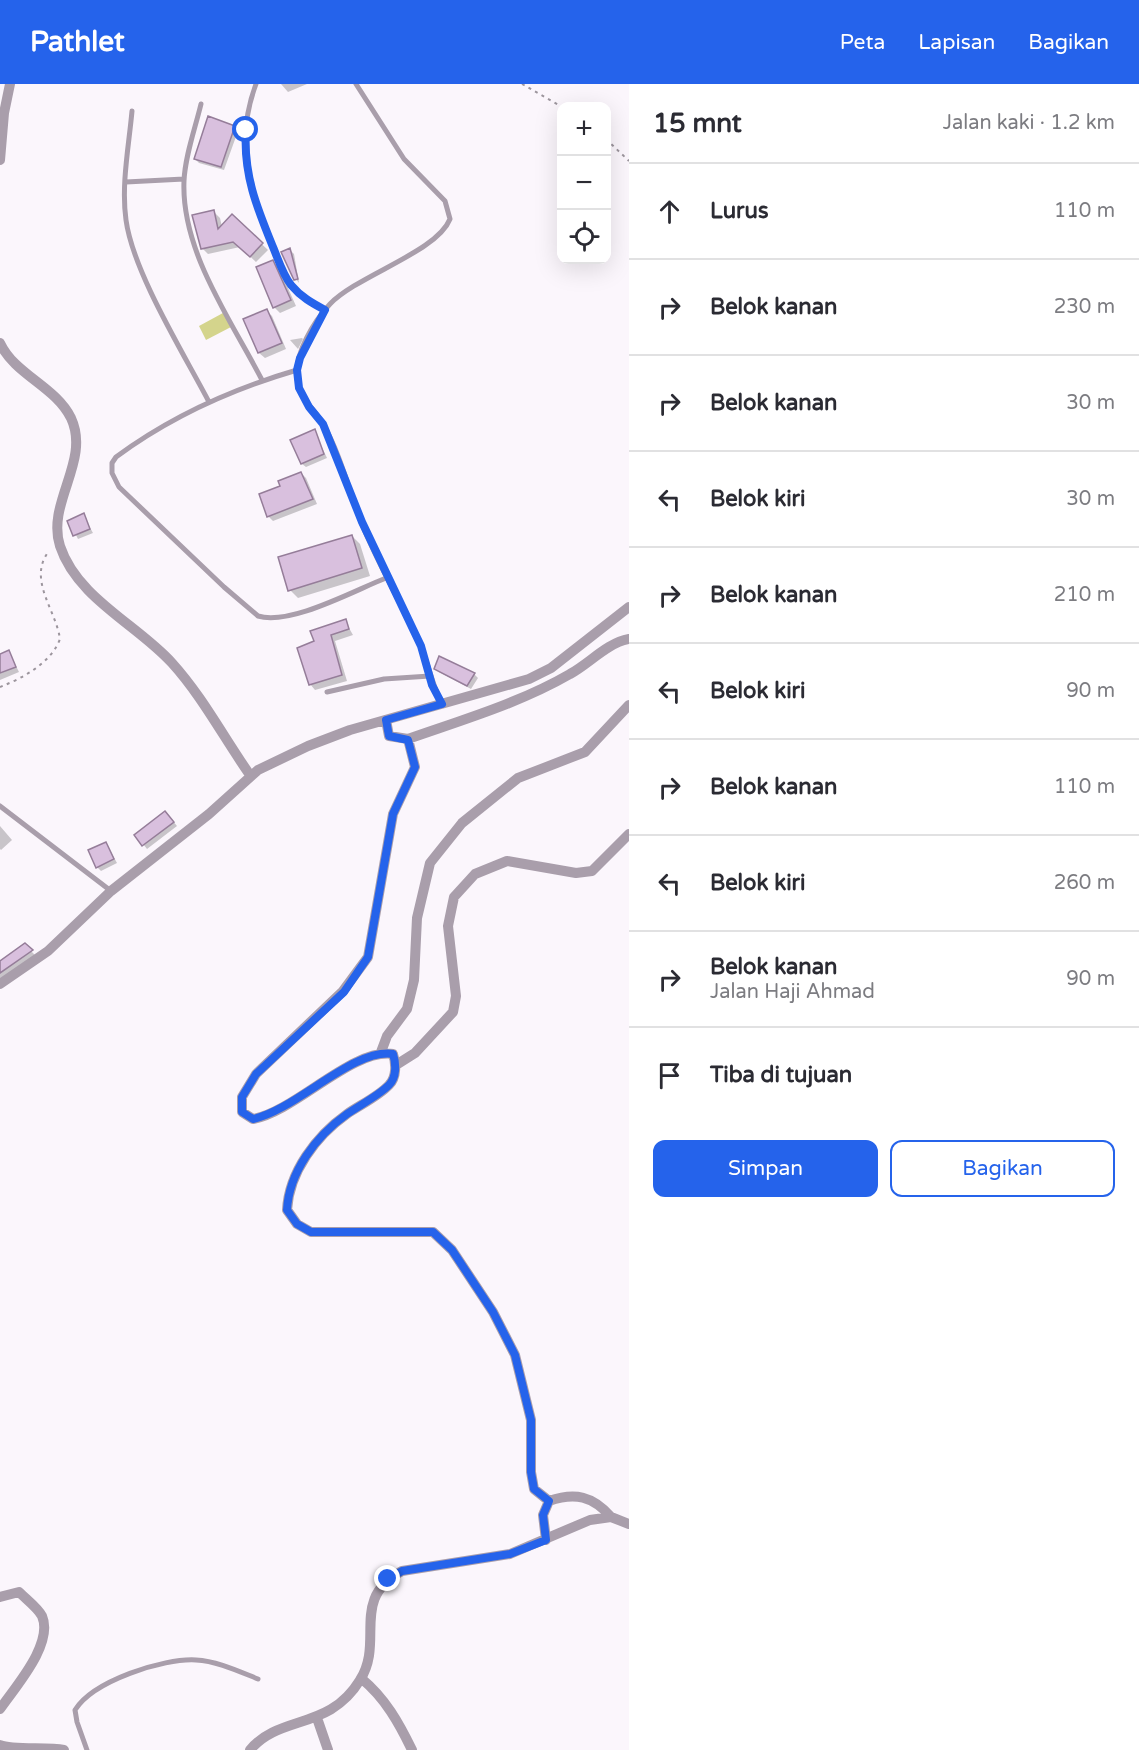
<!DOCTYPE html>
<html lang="id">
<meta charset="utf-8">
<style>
body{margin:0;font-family:"Varela Round",sans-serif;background:#f7f7f7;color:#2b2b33}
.controls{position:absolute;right:18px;top:18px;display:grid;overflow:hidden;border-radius:12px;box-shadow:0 6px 24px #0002}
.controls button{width:54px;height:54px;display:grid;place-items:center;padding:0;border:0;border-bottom:2px solid #e1e1e2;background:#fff;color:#2b2b33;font:30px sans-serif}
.stop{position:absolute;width:18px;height:18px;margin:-14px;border:4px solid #2563eb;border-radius:50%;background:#fff}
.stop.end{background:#2563eb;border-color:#fff;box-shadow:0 2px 6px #0008}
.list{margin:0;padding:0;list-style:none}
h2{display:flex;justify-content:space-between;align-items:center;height:78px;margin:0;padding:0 24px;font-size:26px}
h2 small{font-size:20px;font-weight:400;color:#7c7c81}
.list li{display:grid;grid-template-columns:39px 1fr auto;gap:18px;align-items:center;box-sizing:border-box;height:96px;padding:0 24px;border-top:2px solid #e1e1e2}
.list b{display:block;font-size:22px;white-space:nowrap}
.list p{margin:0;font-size:20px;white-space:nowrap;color:#7c7c81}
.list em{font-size:20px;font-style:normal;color:#7c7c81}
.actions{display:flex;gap:12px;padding:18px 24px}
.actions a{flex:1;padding:14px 0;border:2px solid #2563eb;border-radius:12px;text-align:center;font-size:21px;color:#2563eb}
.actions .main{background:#2563eb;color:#fff}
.icon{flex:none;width:33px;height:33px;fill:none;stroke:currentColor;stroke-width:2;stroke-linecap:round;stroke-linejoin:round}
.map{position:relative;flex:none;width:629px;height:1666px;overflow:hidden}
header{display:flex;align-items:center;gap:36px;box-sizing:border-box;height:84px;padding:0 30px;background:#2563eb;color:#fff}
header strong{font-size:28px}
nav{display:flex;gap:33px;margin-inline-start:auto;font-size:21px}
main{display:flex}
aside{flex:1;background:#fff}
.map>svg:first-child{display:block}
.water{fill:#d4d48c}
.shadow{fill:#0003}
.building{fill:#d9c0de;stroke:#957d99;stroke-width:1.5}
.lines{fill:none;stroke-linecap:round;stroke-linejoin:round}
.path{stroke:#9c959d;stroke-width:2;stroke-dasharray:3 4.5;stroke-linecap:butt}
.service{stroke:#a99eab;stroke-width:5}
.minor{stroke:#a99eab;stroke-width:10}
.route{stroke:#2563eb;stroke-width:8}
</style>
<header>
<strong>Pathlet</strong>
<nav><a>Peta</a><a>Lapisan</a><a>Bagikan</a></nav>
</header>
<main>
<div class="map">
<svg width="629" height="1666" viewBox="0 0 629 1666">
<rect width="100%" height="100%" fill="#fbf6fc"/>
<path class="water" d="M223,229L231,243L206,256L199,242Z"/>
<path class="shadow" d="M281,0H307L288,8Z
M209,34L238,47L224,86L199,79L195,75Z
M214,128L220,134L222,143L232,132L268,166L256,178L240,163L208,170L202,164Z
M290,166L294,170L299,199L296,195Z
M273,178L279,184L296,222L280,229L274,223Z
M266,226L272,232L286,265L265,274L259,269Z
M302,254L303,255L298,265L290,256Z
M314,347L327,374L306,383L302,380Z
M301,389L306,394L317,420L273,437L268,432L282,403Z
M83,431L93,449L78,455L69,437Z
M352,452L360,460L370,492L298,514L290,506Z
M345,537L353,551L335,557L347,597L315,606L310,600L316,558Z
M9,568L19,588L0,596V571Z
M440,574L474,590L478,594L471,605L439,588Z
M169,732L177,742L147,765L136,751Z
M0,742L12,756L1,766L0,765Z
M106,759L117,779L101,787L97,783Z
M25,861L35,871L0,895V878Z"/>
<path class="building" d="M208,32L235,42L221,83L194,75Z
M214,126L218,145L232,130L263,159L250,173L233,158L201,165L192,131Z
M290,164L298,195L294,196L281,168Z
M273,176L291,216L273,224L256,183Z
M267,225L282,259L258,269L243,235Z
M315,345L324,370L301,380L290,356Z
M301,388L313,415L267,433L259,410L280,402L278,397Z
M84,429L90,445L73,452L67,437Z
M352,451L362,484L288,507L278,473Z
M346,535L349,545L331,551L342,591L309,601L297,564L314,557L310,547Z
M9,566L16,583L0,589V570Z
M439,572L475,589L467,602L434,585Z
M165,727L174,738L142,762L134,751Z
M106,758L114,775L96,784L88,766Z
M25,859L33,866L0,889V877Z"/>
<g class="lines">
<path class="path" d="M522,0L562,23
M606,55L629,77
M0,603C23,594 51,579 60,555C56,526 27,495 49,467"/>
<path class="service" d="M256,0C234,59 249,105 272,160C280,179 286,198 301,212C307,218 317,222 325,226
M356,0L404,75L445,117L450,135C437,168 358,191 330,220C314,237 294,270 297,294C299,314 314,324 323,340C340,369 349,406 361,438C378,480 401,519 420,561C429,580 432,601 442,620
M201,20C195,45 185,72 184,97C181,167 231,236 262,296
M132,27C129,61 121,101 126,136C133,188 184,270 209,318
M126,98L184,95
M297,286C232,305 170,333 116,373L112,379V389L119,403L224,503L258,532C290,542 355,506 386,494
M327,608L384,595L430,592
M0,722L111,807
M87,1666L77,1638L75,1626C93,1597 163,1574 196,1576C217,1577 238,1587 258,1595"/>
<path class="minor" d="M0,76L4,29L10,0
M0,259C15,291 55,302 71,334C91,377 46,419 60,462C77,514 138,541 172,579C202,612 224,654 250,691
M386,636L389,652L408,655C462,636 520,619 570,590C590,579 607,559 629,555
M408,655L415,683L393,730L368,873L343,907L256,990L242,1013V1028L253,1035C296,1027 352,964 393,970C396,979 397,993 389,1001C379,1012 360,1021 347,1030C316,1052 289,1088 287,1126L297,1140L311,1148H433L452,1166L493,1228L515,1271L531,1336V1388L534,1405L549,1417
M0,900L48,867L111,807L209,730L258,686L308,662L350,646L529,595L551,584L629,523
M381,968L387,952L407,925L414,896L417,834L430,779L462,739L518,694L585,668L629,621
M396,981L415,969L453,928L456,912L448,842L454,813L475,790L507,777L576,789L592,787L629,750
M546,1456L543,1431L549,1417C575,1408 593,1412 611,1433
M0,1513L19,1508C26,1515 38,1524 42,1532C54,1560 15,1603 0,1625
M362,1595C385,1614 399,1639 412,1666
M317,1634L328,1666
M0,1661C11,1666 47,1663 64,1666
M250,1666C280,1630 329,1647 360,1596C385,1557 349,1515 402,1487L510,1470L590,1436L611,1433L629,1440"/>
</g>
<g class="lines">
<path class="route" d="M246,46C243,90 257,124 273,163C278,175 283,191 291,201C301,213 312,219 325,226L300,274L297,286L299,304L309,323L323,340L362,438L421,562L432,601L442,620L386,636L389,652L408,656L415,683L393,730L368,873L344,908L256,990L242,1013V1028L253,1035C296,1026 353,964 393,970C396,979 397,993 389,1001C378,1012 360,1021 347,1030C316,1052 289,1088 287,1126L297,1140L311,1148H433L452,1166L493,1228L515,1271L531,1336V1388L534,1405L549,1417L543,1431L546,1456L510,1470L402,1487L388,1495"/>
</g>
</svg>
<div class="controls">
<button>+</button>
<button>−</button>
<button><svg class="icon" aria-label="locate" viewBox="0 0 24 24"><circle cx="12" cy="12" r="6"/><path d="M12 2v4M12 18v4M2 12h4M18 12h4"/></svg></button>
</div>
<div class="stop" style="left:246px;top:46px"></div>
<div class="stop end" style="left:388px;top:1495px"></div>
</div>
<aside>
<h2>15 mnt<small>Jalan kaki · 1.2 km</small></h2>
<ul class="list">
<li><svg class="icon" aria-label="ahead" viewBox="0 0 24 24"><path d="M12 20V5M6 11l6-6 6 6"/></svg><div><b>Lurus</b></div><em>110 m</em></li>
<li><svg class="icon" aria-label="right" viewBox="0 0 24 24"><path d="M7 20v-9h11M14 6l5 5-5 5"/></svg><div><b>Belok kanan</b></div><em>230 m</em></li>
<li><svg class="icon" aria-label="right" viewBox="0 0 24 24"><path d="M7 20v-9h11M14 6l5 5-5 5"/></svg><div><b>Belok kanan</b></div><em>30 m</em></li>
<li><svg class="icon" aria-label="left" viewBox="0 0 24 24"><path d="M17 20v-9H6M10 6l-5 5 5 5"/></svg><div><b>Belok kiri</b></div><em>30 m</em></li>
<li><svg class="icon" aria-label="right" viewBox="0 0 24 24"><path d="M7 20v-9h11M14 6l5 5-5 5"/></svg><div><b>Belok kanan</b></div><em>210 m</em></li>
<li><svg class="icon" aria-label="left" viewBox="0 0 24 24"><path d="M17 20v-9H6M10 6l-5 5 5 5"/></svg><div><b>Belok kiri</b></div><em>90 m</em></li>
<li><svg class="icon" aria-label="right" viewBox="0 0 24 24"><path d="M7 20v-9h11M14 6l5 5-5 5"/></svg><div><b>Belok kanan</b></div><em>110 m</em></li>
<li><svg class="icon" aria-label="left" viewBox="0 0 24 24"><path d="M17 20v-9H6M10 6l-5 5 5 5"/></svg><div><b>Belok kiri</b></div><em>260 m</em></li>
<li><svg class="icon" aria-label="right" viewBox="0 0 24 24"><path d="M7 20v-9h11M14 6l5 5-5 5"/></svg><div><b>Belok kanan</b><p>Jalan Haji Ahmad</p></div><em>90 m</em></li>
<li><svg class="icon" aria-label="arrive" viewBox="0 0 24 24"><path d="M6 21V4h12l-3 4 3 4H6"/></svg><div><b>Tiba di tujuan</b></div></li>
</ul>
<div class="actions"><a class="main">Simpan</a><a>Bagikan</a></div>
</aside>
</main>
